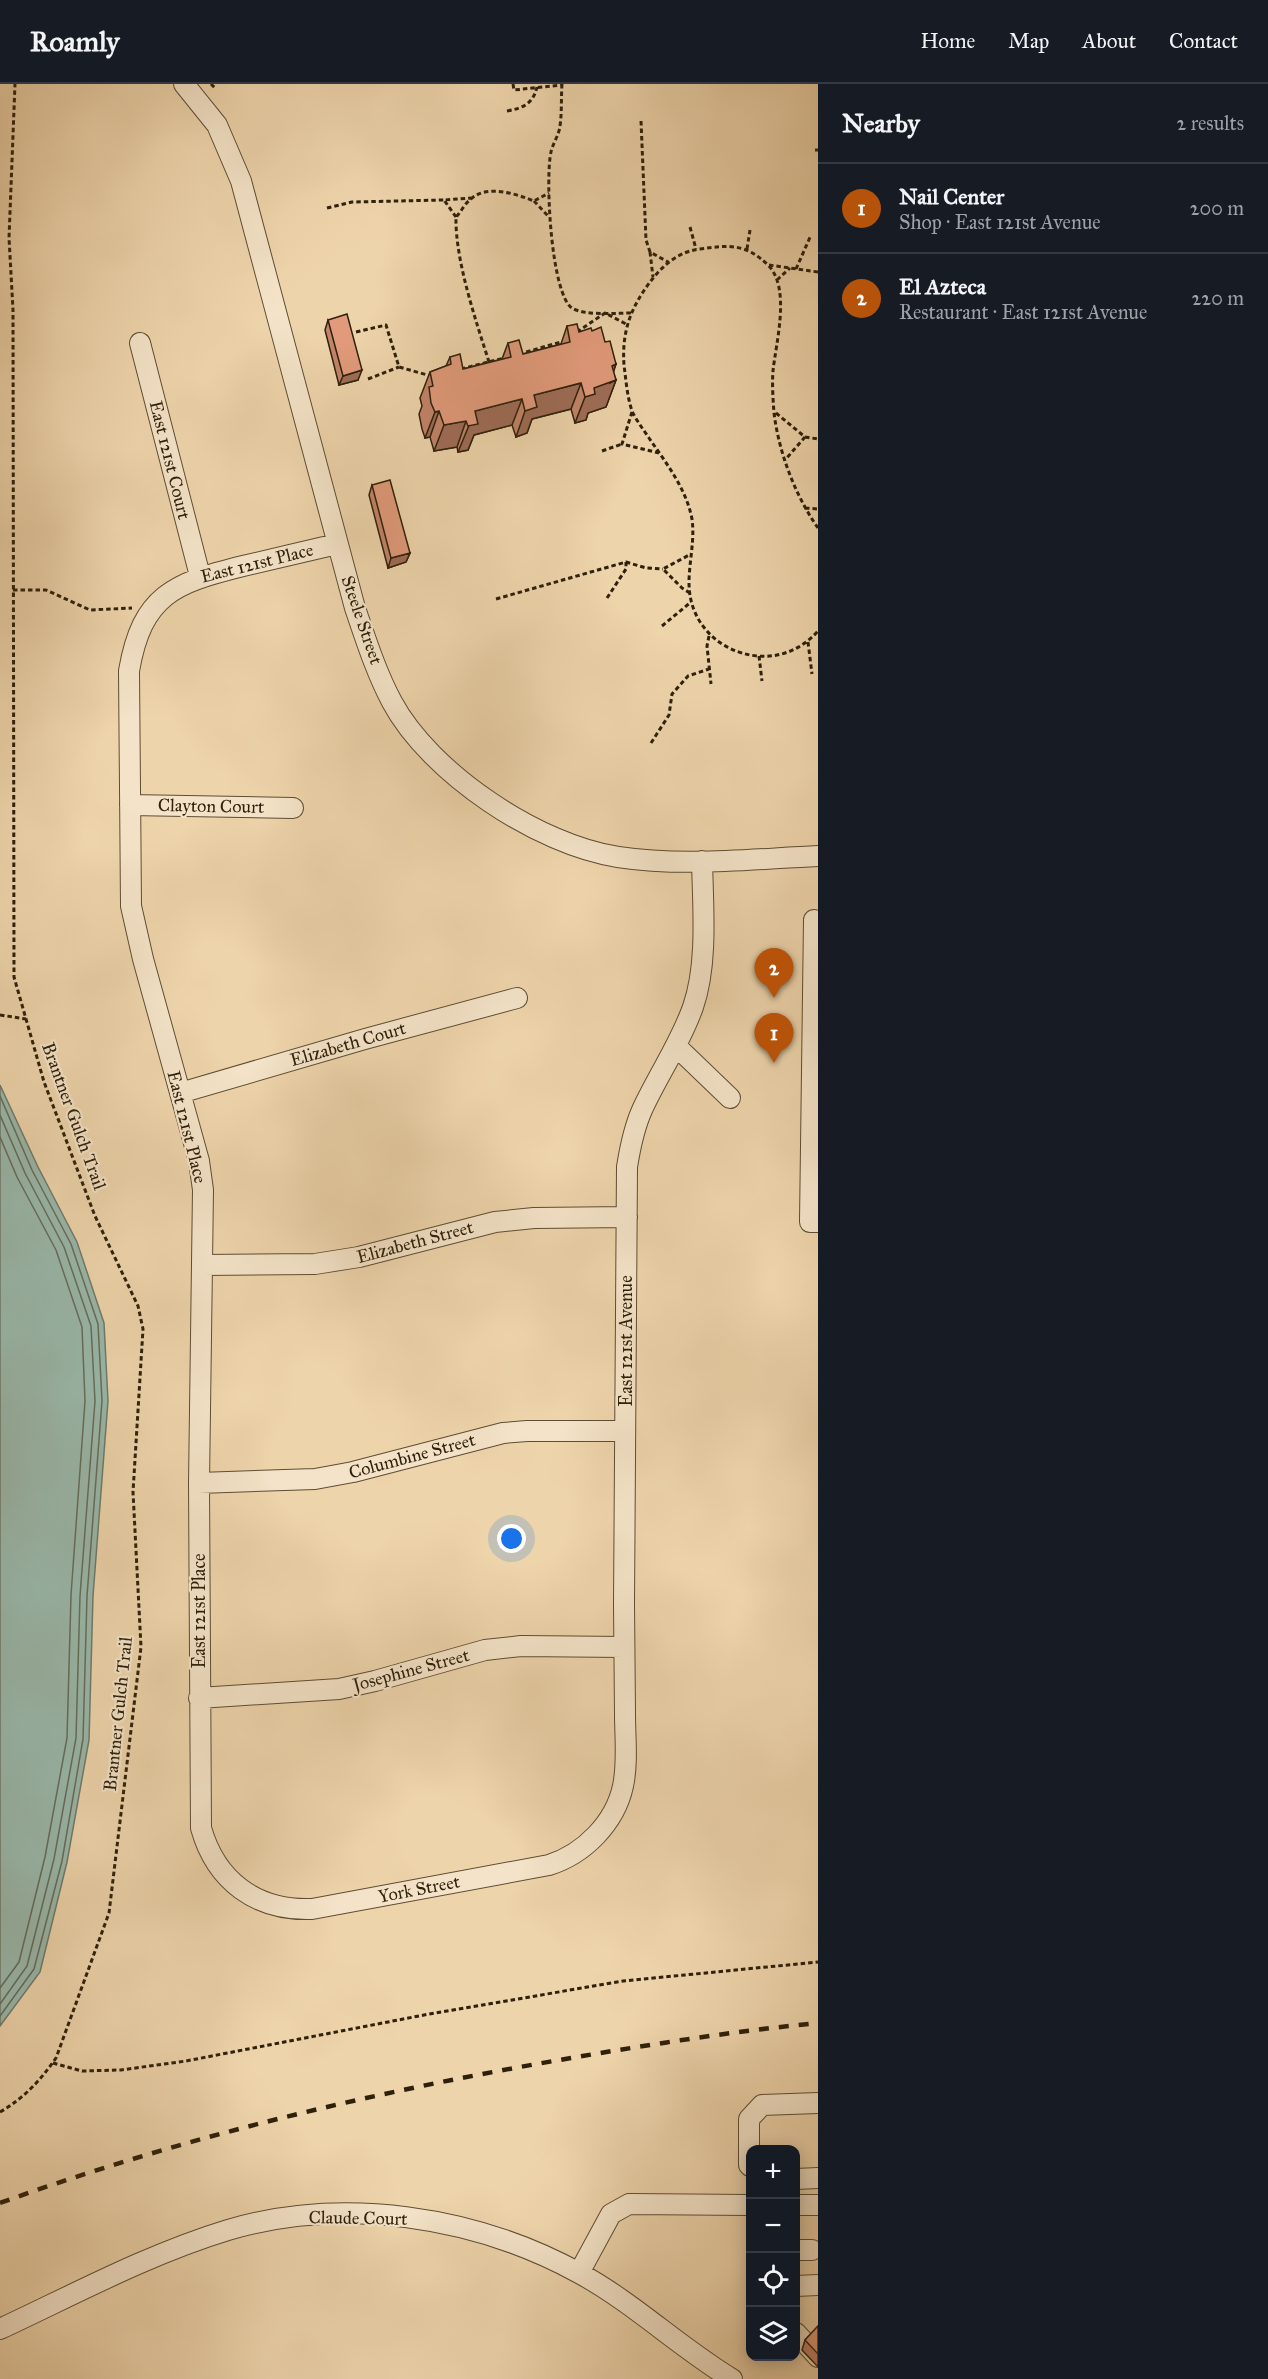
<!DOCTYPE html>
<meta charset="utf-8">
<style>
body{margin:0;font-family:"IM FELL Great Primer",serif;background:#20242c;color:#f1f3f6}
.controls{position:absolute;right:18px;bottom:18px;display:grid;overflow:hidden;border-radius:12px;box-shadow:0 3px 15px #0003}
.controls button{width:54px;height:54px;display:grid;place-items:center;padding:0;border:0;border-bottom:2px solid #363941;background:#171b24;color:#f1f3f6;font:30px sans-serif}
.you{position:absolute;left:512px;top:1455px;width:21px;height:21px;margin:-15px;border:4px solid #fff;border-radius:50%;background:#1a73e8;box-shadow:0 0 0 9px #1a73e833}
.badge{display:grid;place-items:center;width:39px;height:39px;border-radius:50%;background:#b45309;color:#fff;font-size:20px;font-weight:700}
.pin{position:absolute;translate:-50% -50px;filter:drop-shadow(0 2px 3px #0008)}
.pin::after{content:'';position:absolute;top:32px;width:21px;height:18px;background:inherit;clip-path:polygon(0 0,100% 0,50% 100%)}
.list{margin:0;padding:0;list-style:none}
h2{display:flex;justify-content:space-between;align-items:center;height:78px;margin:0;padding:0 24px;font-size:26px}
h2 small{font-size:20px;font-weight:400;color:#9ea1a6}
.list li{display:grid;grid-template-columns:39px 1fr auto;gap:18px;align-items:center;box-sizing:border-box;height:90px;padding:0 24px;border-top:2px solid #363941}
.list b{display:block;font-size:22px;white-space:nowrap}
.list p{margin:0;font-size:20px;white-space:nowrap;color:#9ea1a6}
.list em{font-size:20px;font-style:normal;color:#9ea1a6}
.icon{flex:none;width:33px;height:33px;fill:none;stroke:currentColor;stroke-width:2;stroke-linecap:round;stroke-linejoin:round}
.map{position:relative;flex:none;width:818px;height:2295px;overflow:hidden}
header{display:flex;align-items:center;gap:36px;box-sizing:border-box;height:84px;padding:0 30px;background:#171b24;border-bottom:2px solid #363941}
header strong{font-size:28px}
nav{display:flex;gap:33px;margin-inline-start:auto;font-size:21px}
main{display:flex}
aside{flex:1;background:#171b24}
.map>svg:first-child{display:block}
.water{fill:#99b8ab;stroke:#6e7b6b;stroke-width:1.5}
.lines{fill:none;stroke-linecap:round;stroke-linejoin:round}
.shore{stroke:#646c5b;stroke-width:1.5}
.minor-casing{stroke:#5e4d33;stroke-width:22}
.path{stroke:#2e200b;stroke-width:3;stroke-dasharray:4.5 3;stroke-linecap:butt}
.minor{stroke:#f4e3c8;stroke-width:20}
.rail{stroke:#2e200b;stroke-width:4.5;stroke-dasharray:10 10;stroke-linecap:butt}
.wall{fill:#c2846a;stroke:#2e200b;stroke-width:1.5}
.shaded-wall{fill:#9e6c56;stroke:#2e200b;stroke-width:1.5}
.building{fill:#e19a7b;stroke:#2e200b;stroke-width:1.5}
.labels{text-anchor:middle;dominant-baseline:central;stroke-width:4.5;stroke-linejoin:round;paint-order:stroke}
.street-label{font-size:18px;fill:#2e200b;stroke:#f4e3c8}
</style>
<header>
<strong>Roamly</strong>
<nav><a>Home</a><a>Map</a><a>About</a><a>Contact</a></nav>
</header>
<main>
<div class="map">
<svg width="818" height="2295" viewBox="0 0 818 2295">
<rect width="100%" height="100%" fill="#eed4ab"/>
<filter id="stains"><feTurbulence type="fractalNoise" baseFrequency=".00333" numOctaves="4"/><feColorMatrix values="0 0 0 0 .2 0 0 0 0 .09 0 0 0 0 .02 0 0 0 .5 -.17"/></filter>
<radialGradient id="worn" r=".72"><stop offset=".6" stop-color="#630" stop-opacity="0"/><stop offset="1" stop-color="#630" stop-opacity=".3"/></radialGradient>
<path class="water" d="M0,1001L38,1083L77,1158L104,1239L108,1317L93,1512L89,1656L67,1778L40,1888L0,1942Z"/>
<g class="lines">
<path class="shore" d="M0,1012L32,1086L71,1160L98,1240L102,1317L87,1512L83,1655L62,1777L34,1885L0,1932
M0,1031L25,1089L64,1163L91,1242L95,1317L80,1512L76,1654L54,1775L27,1882L0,1920
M0,1053L17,1093L56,1166L82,1243L85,1317L71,1511L67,1654L45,1773L19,1878L0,1904"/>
<g class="minor-casing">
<path id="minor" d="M184,0L217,41L241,97L355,524C366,556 376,588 392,618C430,689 538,761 618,773C684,783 752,775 818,772
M140,259L200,492
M337,460C306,467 274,475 243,482C174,499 142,511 129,587L131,822L143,875L199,1077L203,1106L199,1399L201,1744C216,1797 256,1827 312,1825L549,1781C584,1770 615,1739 623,1702C628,1679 625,1653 625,1630C625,1593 624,1557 624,1520C625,1375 626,1229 627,1083C630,1064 634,1044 642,1026C658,991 680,960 693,923C708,880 703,823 702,777
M130,721L293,724
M814,836L810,1138H818
M677,963L730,1014
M180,1009L365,955L517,914
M202,1181L315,1180L359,1173L495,1138L534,1134L627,1133
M199,1399L315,1395L353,1388L503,1349L527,1347H625
M199,1614L339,1605L375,1597L485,1566L521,1562L624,1563
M750,2082L749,2081V2035L762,2021L818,2019
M796,2095L818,2094
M796,2121H818
M796,2166H812
M579,2189L611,2130L629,2120L750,2121
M796,2202L818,2201
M0,2245C75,2210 149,2170 228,2146C343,2112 475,2132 579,2189C634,2219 679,2263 732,2295
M796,2249L818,2273"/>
</g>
<path class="path" d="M211,0L216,5
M513,0L514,6L562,1
M562,0C561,14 562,28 560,42C559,51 553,59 551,68C545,94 551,210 572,224C584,232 617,229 632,229
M507,27C523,24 533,20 537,3
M641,37L646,156L650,168L668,178
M815,66H818
M534,117L549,133
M327,124L352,118L444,116
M456,133L444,116L471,114
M690,143L696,165
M747,165L750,146
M650,168L653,193
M769,181L818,188
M796,185L811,151
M777,196L790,184
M356,248L386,241L399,283L431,292
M577,248L605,229L626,240
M519,270L564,257
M489,278C476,237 455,176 456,133C461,128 465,119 471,115C487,100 516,110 534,117L549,109
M461,285L504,274
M368,295L399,283
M632,328L622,360L659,369
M776,329L805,353L785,376
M805,353L818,355
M602,367L622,360
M805,424L818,425
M818,444C795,411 779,369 774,329C773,316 772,300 773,287C776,258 791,204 768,181C745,159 729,161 700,165C674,168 657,187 643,208C628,231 622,253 624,281C626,296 627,312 632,327C636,336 643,345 649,354C666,379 686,404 692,435C695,456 689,478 689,499C689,538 718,568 757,572C781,574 802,565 818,547
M13,506H46L90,526L132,524
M690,509L682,504L663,485L691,470
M607,514L626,485V478
M496,515L626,478L646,484L663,485
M662,542L691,518
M709,552L707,562L711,600
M808,558L812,590
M759,572L762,597
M651,659L669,631L672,610L688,592L709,585
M0,931L26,935
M53,1979L82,1987L121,1986L186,1977L424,1931L623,1897L818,1878
M0,2028C24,2014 40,1997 56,1974L109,1829L141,1563L133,1408L143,1245L138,1222L95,1132L44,998L14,893L13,226L9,154L15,0"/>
<use href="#minor" class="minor"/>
<path class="rail" d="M0,2119C186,2052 377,2007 571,1974C653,1960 735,1947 818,1939"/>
</g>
<path class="wall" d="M328,236L358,296L339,301L325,246Z
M567,242L579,248L592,247L605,258L616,280L613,288L616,296L606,323L588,329L586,336L575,339L571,325L532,335L527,349L516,353L512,341L474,351L468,366L458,368L457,363L434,367L430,353L425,354L422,345L419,330L422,322L420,314L430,288L446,282L450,273L463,285L502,275L508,259L523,270L561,260Z
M372,401L410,469L406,478L388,484L369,411Z
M818,2242V2283L802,2266L805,2256Z"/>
<path class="shaded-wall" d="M616,280L610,299L616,296L606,323L588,329L586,336L575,339L585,313L594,304L612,282Z
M362,286L358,296L339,301L343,292Z
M581,299L571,325L532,335L527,349L516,353L525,327L534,311Z
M522,315L512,341L474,351L468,366L458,368L475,327Z
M439,327L430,353L425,354L435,328Z
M466,337L457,363L434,367L444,341Z
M410,469L406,478L388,484L391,474Z"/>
<path class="building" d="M347,230L362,286L343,292L328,236Z
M577,240L579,248L591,244L592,247L601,243L605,258L610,257L616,280L612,282L616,296L594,304L595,310L585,313L581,299L534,311L537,323L525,327L522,315L475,327L478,340L468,342L466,337L444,341L439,327L435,328L431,319L429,303L433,302L430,288L451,280L450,273L460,270L463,285L511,273L508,259L519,256L523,270L570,258L567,242Z
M390,396L410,469L391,474L372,401Z
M818,2242V2270L805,2256Z"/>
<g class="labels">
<g class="street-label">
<text transform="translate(170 376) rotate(76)">East 121st Court</text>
<text transform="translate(257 479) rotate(-14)">East 121st Place</text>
<text transform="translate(362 536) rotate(71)">Steele Street</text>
<text transform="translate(211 722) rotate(1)">Clayton Court</text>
<text transform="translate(348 960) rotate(-16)">Elizabeth Court</text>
<text transform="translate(74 1032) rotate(70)">Brantner Gulch Trail</text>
<text transform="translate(187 1043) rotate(76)">East 121st Place</text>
<text transform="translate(415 1158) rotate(-15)">Elizabeth Street</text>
<text transform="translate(626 1257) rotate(-90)">East 121st Avenue</text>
<text transform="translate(412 1372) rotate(-15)">Columbine Street</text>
<text transform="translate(199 1527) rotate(-90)">East 121st Place</text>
<text transform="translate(411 1586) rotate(-15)">Josephine Street</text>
<text transform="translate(118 1630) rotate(-84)">Brantner Gulch Trail</text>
<text transform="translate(419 1805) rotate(-11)">York Street</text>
<text transform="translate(358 2134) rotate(1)">Claude Court</text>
</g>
</g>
<rect width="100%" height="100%" filter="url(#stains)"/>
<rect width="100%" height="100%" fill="url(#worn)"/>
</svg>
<div class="controls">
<button>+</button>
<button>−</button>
<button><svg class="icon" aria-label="locate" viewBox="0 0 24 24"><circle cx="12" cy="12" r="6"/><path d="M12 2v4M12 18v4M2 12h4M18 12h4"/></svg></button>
<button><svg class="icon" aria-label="layers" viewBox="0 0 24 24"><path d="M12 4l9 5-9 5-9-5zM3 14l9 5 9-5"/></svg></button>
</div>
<div class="you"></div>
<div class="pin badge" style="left:774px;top:979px">1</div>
<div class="pin badge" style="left:774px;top:914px">2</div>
</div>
<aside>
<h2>Nearby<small>2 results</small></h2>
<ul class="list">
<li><span class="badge">1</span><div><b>Nail Center</b><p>Shop · East 121st Avenue</p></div><em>200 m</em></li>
<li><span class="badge">2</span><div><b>El Azteca</b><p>Restaurant · East 121st Avenue</p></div><em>220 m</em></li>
</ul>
</aside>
</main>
